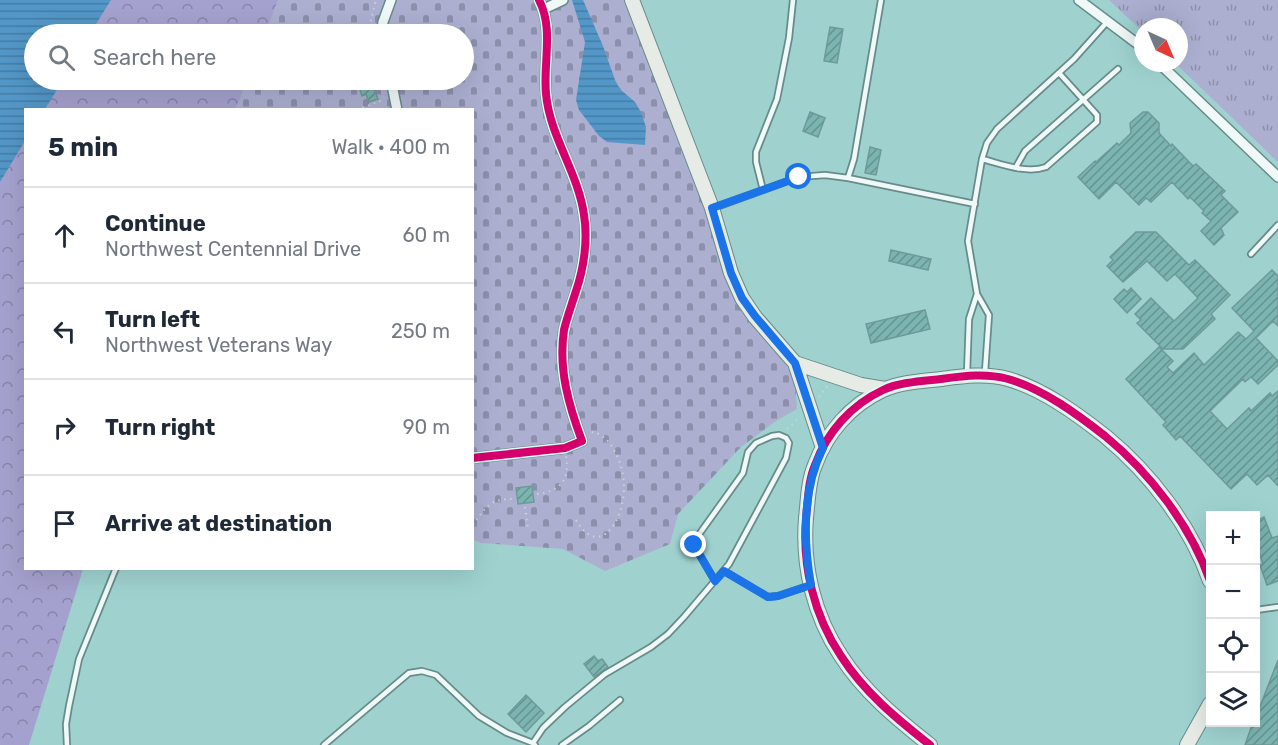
<!DOCTYPE html>
<meta charset="utf-8">
<style>
body{margin:0;font-family:Rubik,sans-serif;background:#f6f6f7;color:#1f2937}
.controls{position:absolute;right:18px;bottom:18px;display:grid;overflow:hidden;border-radius:0px;box-shadow:0 6px 24px #0002}
.controls button{width:54px;height:54px;display:grid;place-items:center;padding:0;border:0;border-bottom:2px solid #e0e1e3;background:#fff;color:#1f2937;font:30px sans-serif}
.compass{position:absolute;left:1134px;top:18px;width:54px;height:54px;border-radius:50%;background:#fff;box-shadow:0 6px 24px #0002;rotate:136deg}
.stop{position:absolute;width:18px;height:18px;margin:-14px;border:4px solid #1a73e8;border-radius:50%;background:#fff}
.stop.end{background:#1a73e8;border-color:#fff;box-shadow:0 2px 6px #0008}
.list{margin:0;padding:0;list-style:none}
h2{display:flex;justify-content:space-between;align-items:center;height:78px;margin:0;padding:0 24px;font-size:26px}
h2 small{font-size:20px;font-weight:400;color:#747a83}
.list li{display:grid;grid-template-columns:39px 1fr auto;gap:18px;align-items:center;box-sizing:border-box;height:96px;padding:0 24px;border-top:2px solid #e0e1e3}
.list b{display:block;font-size:22px;white-space:nowrap}
.list p{margin:0;font-size:20px;white-space:nowrap;color:#747a83}
.list em{font-size:20px;font-style:normal;color:#747a83}
.icon{flex:none;width:33px;height:33px;fill:none;stroke:currentColor;stroke-width:2;stroke-linecap:round;stroke-linejoin:round}
.map{position:relative;flex:none;width:1278px;height:745px;overflow:hidden}
.search{position:absolute;background:#fff;box-shadow:0 6px 24px #0002;left:24px;top:24px;width:450px;height:66px;display:flex;align-items:center;gap:15px;box-sizing:border-box;padding:0 21px;border-radius:33px;color:#747a83;font-size:22px}
.panel{position:absolute;background:#fff;box-shadow:0 6px 24px #0002;left:24px;top:108px;width:450px;height:462px;border-radius:0px}
.map>svg:first-child{display:block}
.grass{fill:url(#grass-tufts)}
.forest{fill:url(#forest-crowns)}
.cemetery{fill:url(#cemetery-stones)}
.water{fill:url(#water-rules)}
.building{fill:url(#building-hatch);stroke:#6f9a97;stroke-width:1.5}
.lines{fill:none;stroke-linecap:round;stroke-linejoin:round}
.lane-casing{stroke:#668c8a;stroke-width:8}
.street-casing{stroke:#668c8a;stroke-width:12}
.secondary-casing{stroke:#668c8a;stroke-width:16}
.path{stroke:#c5d6d5;stroke-width:2;stroke-dasharray:1.5 4.5;stroke-linecap:butt}
.lane{stroke:#f1f8f8;stroke-width:4.5}
.street{stroke:#f1f8f8;stroke-width:9}
.secondary{stroke:#e6ebe5;stroke-width:14}
.cycleway-casing{stroke:#dafefa;stroke-width:11}
.cycleway{stroke:#d6006c;stroke-width:8}
.route{stroke:#1a73e8;stroke-width:8}
</style>
<div class="map">
<svg width="1278" height="745" viewBox="0 0 1278 745">
<defs>
<pattern id="grass-tufts" width="24" height="20" patternUnits="userSpaceOnUse" patternTransform="scale(1.5)"><rect width="24" height="20" fill="#adafd1"/><path d="M3 7l-1-3M5 7V3M7 7l1-3M15 17l-1-3M17 17v-4M19 17l1-3" fill="none" stroke="#8c90ab"/></pattern>
<pattern id="forest-crowns" width="20" height="18" patternUnits="userSpaceOnUse" patternTransform="scale(1.5)"><rect width="20" height="18" fill="#a5a1ce"/><path d="M2 6a3 3 0 1 1 6 0M12 15a3 3 0 1 1 6 0" fill="none" stroke="#8585a8"/></pattern>
<pattern id="cemetery-stones" width="16" height="16" patternUnits="userSpaceOnUse" patternTransform="scale(1.5)"><rect width="16" height="16" fill="#adafd1"/><path d="M2 7V4a2 2 0 0 1 4 0v3zM10 15v-3a2 2 0 0 1 4 0v3z" fill="#8c90ab"/></pattern>
<pattern id="water-rules" width="6" height="5" patternUnits="userSpaceOnUse" patternTransform="scale(1.5)"><rect width="6" height="5" fill="#5397c8"/><path d="M0 2.5h6" fill="none" stroke="#447da4"/></pattern>
<pattern id="building-hatch" width="6" height="6" patternUnits="userSpaceOnUse" patternTransform="scale(1.5)"><rect width="6" height="6" fill="#7bb4b1"/><path d="M-1 1l2-2M0 6l6-6M5 7l2-2" fill="none" stroke="#649491"/></pattern>
</defs>
<rect width="100%" height="100%" fill="#9fd2cf"/>
<path class="grass" d="M1109,0H1278V162L1175,63H1179V27H1143V32Z"/>
<path class="forest" d="M111,0H279L266,34H90Z
M62,80H248L236,109L44,110Z
M25,139L26,568L83,569L29,745H0V181Z"/>
<path class="cemetery" d="M278,0H630L755,317L795,379L797,409L776,421L741,447L678,514L670,544L605,571L563,549L481,543L473,540L472,110H236L247,80H464V34H265Z"/>
<path class="water" d="M0,0H111L90,34H34V80H63L45,109L26,110L25,141L0,182Z
M572,0H583L603,46L615,80L620,89L635,102L641,112L646,127L645,145L607,142L599,136L579,110L576,100L585,42Z"/>
<path class="building" d="M830,27L843,29L837,63L824,61Z
M370,80H375L378,88L374,89L378,99L369,102L366,94L362,96L358,84Z
M810,112L825,118L818,137L803,131Z
M1143,112H1148L1159,123V133L1171,146L1172,144L1193,166L1196,164L1225,191L1221,195L1238,212L1221,228L1224,235L1214,245L1201,231L1211,221L1202,213L1204,211L1190,197L1188,199L1172,182L1151,202L1146,198L1139,205L1116,182L1099,199L1078,177L1095,161L1096,162L1117,143L1119,145L1131,133L1130,123Z
M870,147L881,150L876,175L865,173Z
M1136,232H1156L1189,265L1195,260L1230,295L1211,314L1215,319L1183,349H1163L1137,323L1141,320L1135,314L1151,298L1174,321L1198,298L1175,274L1167,281L1147,261L1123,282L1107,266L1113,260L1110,257Z
M891,250L931,259L928,270L889,261Z
M1272,270L1278,276V326L1273,321L1256,338L1278,361V365L1258,384L1251,377L1245,382L1243,379L1210,411L1227,429L1249,408L1251,411L1270,393L1272,396L1278,391V486L1268,475L1257,485L1247,474L1231,489L1180,436L1176,440L1163,425L1166,422L1126,379L1159,347L1173,361L1167,367L1173,373L1194,353L1204,365L1238,332L1246,339L1254,331L1232,308Z
M1131,288L1141,299L1127,313L1114,299L1124,289L1127,292Z
M925,310L930,329L871,343L866,324Z
M532,486L534,502L518,504L516,488Z
M1264,517L1272,538L1278,536V581L1267,585L1260,565L1263,564L1256,543V521Z
M594,656L598,661L602,659L608,667L594,677L584,664Z
M1278,660V745H1245L1253,722H1256V717Z
M526,695L544,713L526,732L508,714Z"/>
<g class="lines">
<g class="lane-casing">
<path id="lane" d="M982,159C1002,164 1026,174 1046,167L1097,122V115L1059,73
M1016,167L1025,151L1118,69
M848,178L975,204
M763,190L756,162V152L777,99L789,38L793,0
M714,208L799,177L825,175L848,178L854,159L881,0
M1251,254L1278,225
M985,372L989,315L977,294L968,241L982,159L987,143L997,129L1074,59L1108,21
M967,373L969,319L977,294
M724,571L768,597L778,596L808,586
M1256,610L1278,607
M67,745L66,724L69,706L79,659L116,568
M324,745L409,673L422,671L436,675L479,716L507,733L533,743
M535,745L533,743L543,728L565,707L605,674L651,647L668,634L684,617L729,564L786,458L789,443L786,438L779,435L772,436L756,443L748,452L743,473L695,540L694,545L696,549L715,581
M562,745L589,726L620,700"/>
</g>
<g class="street-casing">
<path id="street" d="M1079,0L1143,48
M544,9L563,0
M381,34L383,22L391,0
M1159,63L1278,177
M391,80L397,110
M472,458L565,448L582,441C569,406 558,369 564,330C567,317 572,304 576,291C584,268 588,239 584,215C578,172 550,137 546,94C543,62 554,29 539,0"/>
</g>
<g class="secondary-casing">
<path id="secondary" d="M632,0L712,208L731,273L742,298L755,317L795,363
M823,448L795,363L861,385L885,389
M930,745C897,719 864,692 841,656C814,616 802,566 806,518C808,501 808,481 815,465C827,432 851,405 883,390C900,382 923,381 941,379C964,376 985,373 1008,379C1043,389 1077,414 1105,436C1150,473 1191,526 1210,581
M1187,745L1210,704"/>
</g>
<path class="path" d="M373,25L370,24L376,0
M378,80L381,86
M342,85L359,80
M357,110L380,101L384,97
M819,397L828,385
M787,429L800,417
M537,494C560,491 570,481 566,456
M525,507L528,529
M576,520C597,556 619,527 623,499C626,482 622,464 614,450C608,440 601,432 589,432
M473,525C486,507 489,499 513,499"/>
<use href="#lane" class="lane"/>
<use href="#street" class="street"/>
<use href="#secondary" class="secondary"/>
<g class="cycleway-casing">
<path id="cycleway" d="M472,458L565,448L582,441C569,406 558,369 564,330C567,317 572,304 576,291C584,268 588,239 584,215C578,172 550,137 546,94C543,62 554,29 539,0
M930,745C897,719 864,692 841,656C814,616 802,566 806,518C808,501 808,481 815,465C827,432 851,405 883,390C900,382 923,381 941,379C964,376 985,373 1008,379C1043,389 1077,414 1105,436C1150,473 1191,526 1210,581"/>
</g>
<use href="#cycleway" class="cycleway"/>
</g>
<g class="lines">
<path class="route" d="M694,545L715,581L724,571L768,597L778,596L811,585C803,539 802,490 823,448L795,363L755,316L742,298L731,273L712,208L799,177"/>
</g>
</svg>
<div class="controls">
<button>+</button>
<button>−</button>
<button><svg class="icon" aria-label="locate" viewBox="0 0 24 24"><circle cx="12" cy="12" r="6"/><path d="M12 2v4M12 18v4M2 12h4M18 12h4"/></svg></button>
<button><svg class="icon" aria-label="layers" viewBox="0 0 24 24"><path d="M12 4l9 5-9 5-9-5zM3 14l9 5 9-5"/></svg></button>
</div>
<svg class="compass" viewBox="-18 -18 36 36"><path d="M0-13l5 13h-10z" fill="#e53935"/><path d="M0 13l5-13h-10z" fill="#747a83"/></svg>
<div class="stop" style="left:799px;top:177px"></div>
<div class="stop end" style="left:694px;top:545px"></div>
<div class="search"><svg class="icon" aria-label="search" viewBox="0 0 24 24"><circle cx="10" cy="10" r="6"/><path d="M15 15l6 6"/></svg>Search here</div>
<section class="panel">
<h2>5 min<small>Walk · 400 m</small></h2>
<ul class="list">
<li><svg class="icon" aria-label="ahead" viewBox="0 0 24 24"><path d="M12 20V5M6 11l6-6 6 6"/></svg><div><b>Continue</b><p>Northwest Centennial Drive</p></div><em>60 m</em></li>
<li><svg class="icon" aria-label="left" viewBox="0 0 24 24"><path d="M17 20v-9H6M10 6l-5 5 5 5"/></svg><div><b>Turn left</b><p>Northwest Veterans Way</p></div><em>250 m</em></li>
<li><svg class="icon" aria-label="right" viewBox="0 0 24 24"><path d="M7 20v-9h11M14 6l5 5-5 5"/></svg><div><b>Turn right</b></div><em>90 m</em></li>
<li><svg class="icon" aria-label="arrive" viewBox="0 0 24 24"><path d="M6 21V4h12l-3 4 3 4H6"/></svg><div><b>Arrive at destination</b></div></li>
</ul>
</section>
</div>
